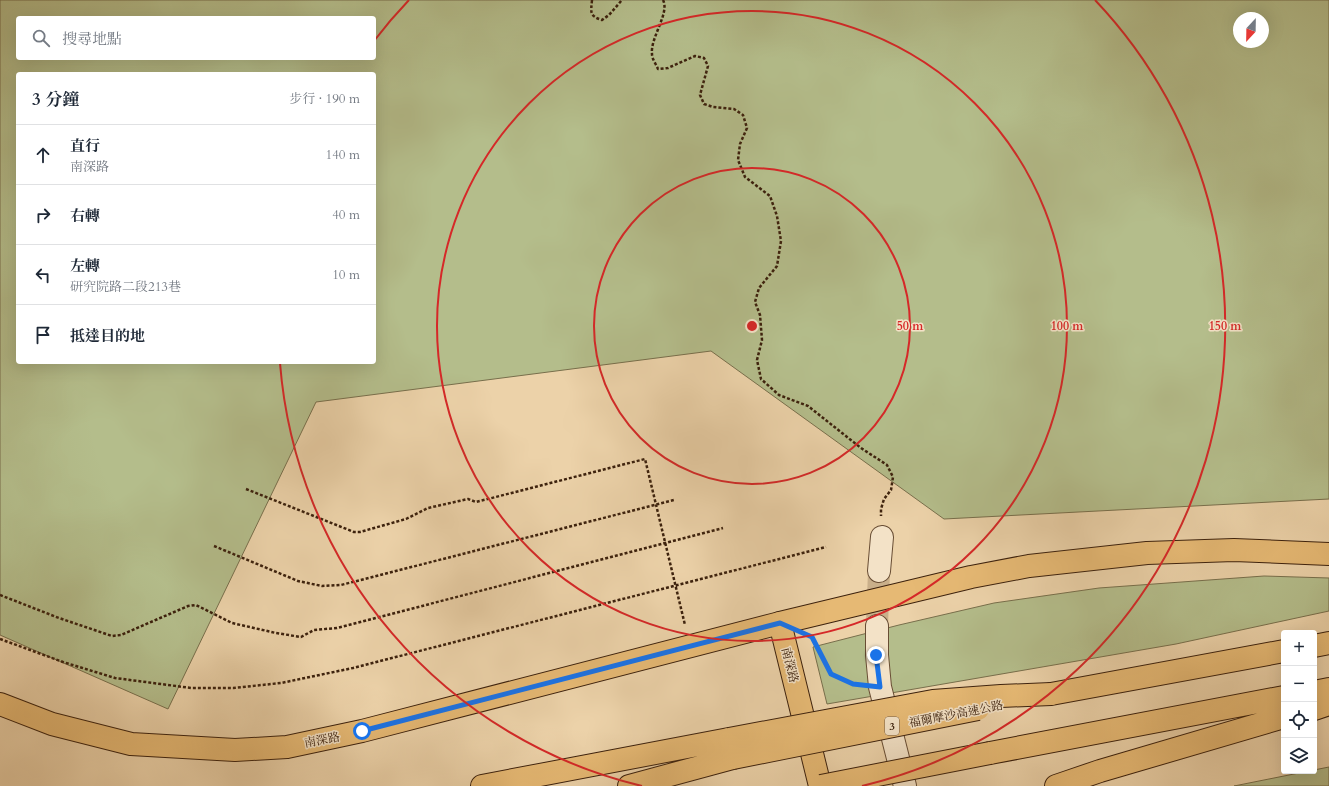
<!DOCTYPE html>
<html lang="zh-TW">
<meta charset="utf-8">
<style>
body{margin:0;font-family:Cardo,"Noto Serif TC",serif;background:#f6f6f7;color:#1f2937}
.controls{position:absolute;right:12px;bottom:12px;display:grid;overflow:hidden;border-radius:4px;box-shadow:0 4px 16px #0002}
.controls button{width:36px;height:36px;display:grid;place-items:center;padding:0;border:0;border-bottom:1px solid #e0e1e3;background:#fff;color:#1f2937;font:20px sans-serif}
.compass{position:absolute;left:1233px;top:12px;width:36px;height:36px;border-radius:50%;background:#fff;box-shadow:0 4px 16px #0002;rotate:202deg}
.stop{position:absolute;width:12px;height:12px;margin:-9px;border:3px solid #1a73e8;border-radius:50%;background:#fff}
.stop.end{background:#1a73e8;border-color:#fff;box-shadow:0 1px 4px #0008}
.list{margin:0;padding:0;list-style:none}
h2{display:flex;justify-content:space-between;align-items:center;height:52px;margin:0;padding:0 16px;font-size:17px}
h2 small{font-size:13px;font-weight:400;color:#747a83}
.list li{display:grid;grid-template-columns:26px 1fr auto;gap:12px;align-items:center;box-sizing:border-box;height:60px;padding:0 16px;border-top:1px solid #e0e1e3}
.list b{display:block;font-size:15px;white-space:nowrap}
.list p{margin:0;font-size:13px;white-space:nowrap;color:#747a83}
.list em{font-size:13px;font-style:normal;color:#747a83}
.icon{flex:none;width:22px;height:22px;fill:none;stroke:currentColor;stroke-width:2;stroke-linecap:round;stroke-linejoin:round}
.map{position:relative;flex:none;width:1329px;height:786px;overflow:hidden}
.search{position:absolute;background:#fff;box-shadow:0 4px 16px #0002;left:16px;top:16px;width:360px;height:44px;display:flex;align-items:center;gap:10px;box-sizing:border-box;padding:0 14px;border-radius:4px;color:#747a83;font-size:15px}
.panel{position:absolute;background:#fff;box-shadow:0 4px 16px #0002;left:16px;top:72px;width:360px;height:292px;border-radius:4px}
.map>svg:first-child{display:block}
.green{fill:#b4bd8b;stroke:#786f4c;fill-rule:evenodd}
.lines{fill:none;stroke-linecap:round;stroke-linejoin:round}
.minor-tunnel{stroke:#c9af8a;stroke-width:22;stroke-dasharray:22 11;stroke-linecap:butt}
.minor-casing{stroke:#684d34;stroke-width:24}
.major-casing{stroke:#3c210d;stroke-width:24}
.highway-casing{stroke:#3c210d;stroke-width:24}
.path{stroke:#3c210d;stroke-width:2.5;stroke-dasharray:3 2;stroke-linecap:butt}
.minor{stroke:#f3e2c7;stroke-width:22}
.major{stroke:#e6b974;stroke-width:22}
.highway{stroke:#e6b974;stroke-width:22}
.highway-bridge-casing{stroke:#3c210d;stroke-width:24;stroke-linecap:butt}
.highway-bridge{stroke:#e6b974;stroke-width:22}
.route{stroke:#1a73e8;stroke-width:5}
.ring{fill:none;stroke:#d62828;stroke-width:2}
.labels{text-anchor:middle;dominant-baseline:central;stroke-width:3;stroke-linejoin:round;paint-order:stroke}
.shield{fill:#f3e2c7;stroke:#735b45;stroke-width:1}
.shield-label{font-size:11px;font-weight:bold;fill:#3c210d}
.street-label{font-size:12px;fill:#3c210d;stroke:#f3e2c7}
.centre{fill:#d62828;stroke:#f3e2c7;stroke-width:2}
.ring-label{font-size:12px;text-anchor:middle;font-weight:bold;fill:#d62828;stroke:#f3e2c7;stroke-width:3;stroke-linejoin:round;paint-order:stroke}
</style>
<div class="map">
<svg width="1329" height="786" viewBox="0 0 1329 786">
<rect width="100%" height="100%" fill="#ecd2a9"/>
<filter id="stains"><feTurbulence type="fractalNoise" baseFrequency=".005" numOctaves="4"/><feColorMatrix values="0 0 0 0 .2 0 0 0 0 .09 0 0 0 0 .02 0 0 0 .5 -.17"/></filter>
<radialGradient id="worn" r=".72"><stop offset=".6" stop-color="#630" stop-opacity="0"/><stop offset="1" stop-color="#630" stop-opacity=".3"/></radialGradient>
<path class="green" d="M0,0H1329V499L944,519L711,351L316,402L168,709L0,635ZM18,18H374V58H18ZM1239,18H1263V42H1239ZM18,74H374V362H18Z
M1264,576L1329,578V611L1176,644L827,704L813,647L899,625L994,603L1099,588Z
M1329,767V786H1234Z"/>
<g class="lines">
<path class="minor-tunnel" d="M877,626L879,571"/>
<g class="minor-casing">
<path id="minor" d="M879,571L882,537
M877,626V655L880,687L905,786"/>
</g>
<g class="major-casing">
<path id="major" d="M0,704L52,724L131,744L235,750L287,747L362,731L780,623L820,786"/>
</g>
<g class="highway-casing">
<path id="highway" d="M780,623L971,577L1029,566L1147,553L1234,550L1329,554
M1314,646L1329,643
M1314,692L1329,689
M1051,694L1284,651
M1314,709L1329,704
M990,753L1284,697
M482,786L729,739
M629,786L733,758
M1056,786L1100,771L1284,717"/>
</g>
<path class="path" d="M592,0C591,12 589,16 602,20L609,15L622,0
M663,0C670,13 650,38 652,54C652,59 656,64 658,69L668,68L695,56L704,58L708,66L700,95L704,104L713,107L734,109L743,115L747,128L740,144L738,160L745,177L770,196L777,216L781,241L777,266L759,288L755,302L760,315L762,340L757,360L761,379L779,395L808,406L861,448L887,465L893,477L891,490L884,499L881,509V516
M246,489L354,532H360L406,519L428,508L468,499L476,502L645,459L685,625
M214,546L298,581L322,586L341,585L674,500
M0,595L59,618L112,636L121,635L188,606L196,605L232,623L276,633L301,637L314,630L337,628L723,528
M812,637L831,674L853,684L858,685
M0,639L63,662L115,678L191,688H233L281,683L353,668L826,547"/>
<use href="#minor" class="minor"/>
<use href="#major" class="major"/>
<use href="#highway" class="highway"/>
<g class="highway-bridge-casing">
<path id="highway-bridge" d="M729,739L933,701L1001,696L1051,694
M733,758L978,709
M821,786L990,753"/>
</g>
<use href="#highway-bridge" class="highway-bridge"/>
</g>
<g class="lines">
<path class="route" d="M362,731L780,623L812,637L831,674L853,684L880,687L876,655"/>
</g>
<g class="ring">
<circle cx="752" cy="326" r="158"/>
<circle cx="752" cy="326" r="315"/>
<path d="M642 786A473 473 0 0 1 280 363M374 41A473 473 0 0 1 409 0M1095 0A473 473 0 0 1 862 786"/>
</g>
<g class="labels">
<rect class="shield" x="885" y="717" width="14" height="18" rx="3"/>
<g class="shield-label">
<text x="892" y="726">3</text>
</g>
<g class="street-label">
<text transform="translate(790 665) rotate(76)">南深路</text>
<text transform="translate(956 714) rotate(-11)">福爾摩沙高速公路</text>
<text transform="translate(322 740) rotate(-11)">南深路</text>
</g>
</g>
<circle cx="752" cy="326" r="6" class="centre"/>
<g class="ring-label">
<text x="910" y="330">50 m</text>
<text x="1067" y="330">100 m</text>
<text x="1225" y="330">150 m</text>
</g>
<rect width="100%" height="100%" filter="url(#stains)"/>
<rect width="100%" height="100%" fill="url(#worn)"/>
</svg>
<div class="controls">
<button>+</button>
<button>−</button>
<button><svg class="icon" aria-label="locate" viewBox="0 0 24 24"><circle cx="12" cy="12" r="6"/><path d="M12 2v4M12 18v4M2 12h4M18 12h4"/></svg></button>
<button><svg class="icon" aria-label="layers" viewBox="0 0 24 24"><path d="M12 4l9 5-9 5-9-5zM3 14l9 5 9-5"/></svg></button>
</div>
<svg class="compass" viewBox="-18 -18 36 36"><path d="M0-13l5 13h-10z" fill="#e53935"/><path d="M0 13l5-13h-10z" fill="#747a83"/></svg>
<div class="stop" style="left:362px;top:731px"></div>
<div class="stop end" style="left:876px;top:655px"></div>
<div class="search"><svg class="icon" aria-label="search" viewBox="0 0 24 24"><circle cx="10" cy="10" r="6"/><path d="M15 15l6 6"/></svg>搜尋地點</div>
<section class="panel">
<h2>3 分鐘<small>步行 · 190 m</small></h2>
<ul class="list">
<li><svg class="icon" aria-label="ahead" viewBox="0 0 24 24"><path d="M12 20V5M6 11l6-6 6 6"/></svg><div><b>直行</b><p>南深路</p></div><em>140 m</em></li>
<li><svg class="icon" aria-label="right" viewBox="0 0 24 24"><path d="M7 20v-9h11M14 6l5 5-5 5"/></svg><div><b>右轉</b></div><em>40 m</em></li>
<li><svg class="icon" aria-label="left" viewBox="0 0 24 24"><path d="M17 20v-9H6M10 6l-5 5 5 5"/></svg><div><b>左轉</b><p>研究院路二段213巷</p></div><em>10 m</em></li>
<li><svg class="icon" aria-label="arrive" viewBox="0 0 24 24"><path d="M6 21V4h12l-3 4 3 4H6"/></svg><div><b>抵達目的地</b></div></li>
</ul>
</section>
</div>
